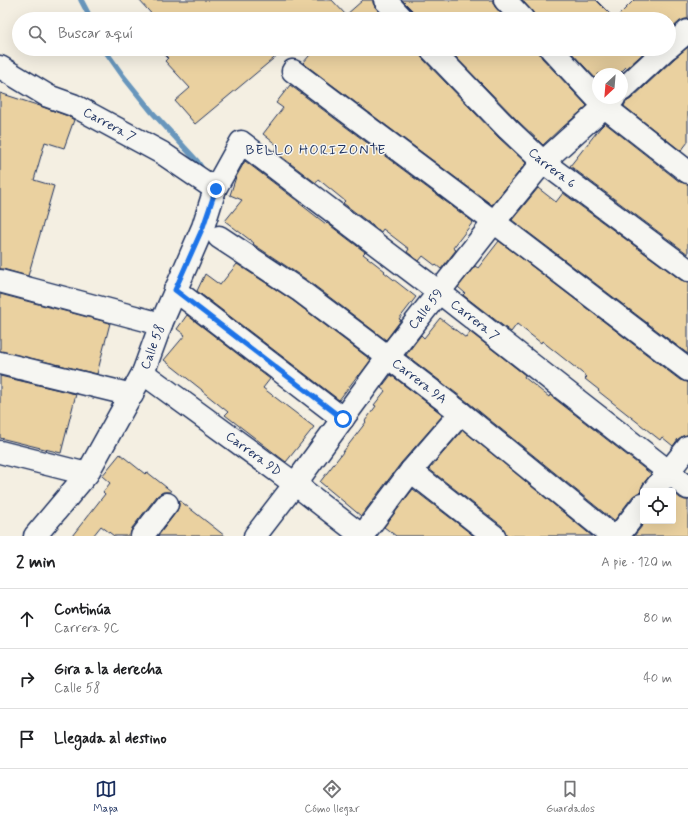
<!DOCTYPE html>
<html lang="es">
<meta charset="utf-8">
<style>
body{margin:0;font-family:Mynerve,sans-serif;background:#f2f2f2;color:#202124}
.controls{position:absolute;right:12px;bottom:12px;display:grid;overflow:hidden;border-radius:4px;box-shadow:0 4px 16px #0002}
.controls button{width:36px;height:36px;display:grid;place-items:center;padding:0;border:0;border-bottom:1px solid #e0e0e0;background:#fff;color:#202124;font:20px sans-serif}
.compass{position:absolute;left:592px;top:68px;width:36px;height:36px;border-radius:50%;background:#fff;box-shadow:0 4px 16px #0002;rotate:206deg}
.stop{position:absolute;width:12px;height:12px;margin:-9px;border:3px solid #1a73e8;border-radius:50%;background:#fff}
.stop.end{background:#1a73e8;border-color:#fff;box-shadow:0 1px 4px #0008}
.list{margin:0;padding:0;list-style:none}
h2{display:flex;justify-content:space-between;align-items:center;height:52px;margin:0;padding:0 16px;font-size:17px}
h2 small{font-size:13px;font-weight:400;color:#757577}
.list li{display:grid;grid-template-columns:26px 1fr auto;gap:12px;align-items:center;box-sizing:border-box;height:60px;padding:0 16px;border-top:1px solid #e0e0e0}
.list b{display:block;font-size:15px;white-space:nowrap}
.list p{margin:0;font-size:13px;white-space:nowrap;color:#757577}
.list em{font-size:13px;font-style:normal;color:#757577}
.icon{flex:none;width:22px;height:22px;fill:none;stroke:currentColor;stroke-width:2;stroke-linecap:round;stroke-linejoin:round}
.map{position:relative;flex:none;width:688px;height:536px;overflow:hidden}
.search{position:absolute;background:#fff;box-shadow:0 4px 16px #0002;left:12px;right:12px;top:12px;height:44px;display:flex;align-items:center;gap:10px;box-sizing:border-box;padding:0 14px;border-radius:22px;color:#757577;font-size:15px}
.sheet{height:232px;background:#fff}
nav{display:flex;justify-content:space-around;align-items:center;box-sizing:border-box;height:56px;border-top:1px solid #e0e0e0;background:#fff;font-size:11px;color:#757577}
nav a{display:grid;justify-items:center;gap:2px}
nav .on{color:#1b2f5e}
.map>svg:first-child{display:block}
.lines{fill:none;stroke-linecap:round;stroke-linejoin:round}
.stream{stroke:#6796bc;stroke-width:5.5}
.building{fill:#ead1a0;stroke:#1b2f5e}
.minor-casing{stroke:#1b2f5e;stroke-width:25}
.minor{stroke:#f6f6f2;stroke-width:22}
.route{stroke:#1a73e8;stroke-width:5}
.labels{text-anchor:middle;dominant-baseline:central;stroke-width:3;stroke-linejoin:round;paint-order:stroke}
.street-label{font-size:13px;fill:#1b2f5e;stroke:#f6f6f2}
.neighbourhood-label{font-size:14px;letter-spacing:1px;fill:#1b2f5e;stroke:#f6f6f2}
</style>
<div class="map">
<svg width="688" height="536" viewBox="0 0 688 536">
<rect width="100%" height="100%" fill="#f4efe2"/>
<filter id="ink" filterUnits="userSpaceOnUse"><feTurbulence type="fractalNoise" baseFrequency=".025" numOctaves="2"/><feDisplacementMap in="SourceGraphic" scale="8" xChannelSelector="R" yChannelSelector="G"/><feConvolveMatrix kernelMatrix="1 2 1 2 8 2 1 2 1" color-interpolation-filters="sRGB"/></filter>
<g filter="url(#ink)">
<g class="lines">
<path class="stream" d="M81,0L91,19
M104,49L123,76L152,112L197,161L203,170"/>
</g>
<path class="building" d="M139,0H332L346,15L363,0H373V3L376,8L386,19H156Z
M402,0H493V3L496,8L506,19H416L412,10Z
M522,0H596L615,19L634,0H688V19H685L680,21L669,31V19H535V16L532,11Z
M688,47V142L681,151L624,106L626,102L631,99L675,58Z
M159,49H285L195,124L175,101L190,88L165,61L168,58Z
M315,49H369L376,56L383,49H419V52L422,58L499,138L526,163L492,205L303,63Z
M448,49H539V52L542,58L587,106L563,127H562L543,145L517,120Z
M568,49H648L627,68L626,67L619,74H598V81Z
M290,85L473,222L453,248L456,250L441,269L436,265V266L423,256L419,261L407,252L409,249L383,229L381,232L343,203L345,201L318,179L316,183L274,151L278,146L263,134L283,108L276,103Z
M0,93L40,106L68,116L74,120L64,148L45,142L34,180L54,186L28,276L3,269H0Z
M605,123L680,182L688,184V254L570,166L600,128Z
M245,161L300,203H299L326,224L327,223L365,252L363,254L385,271L384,272L416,297L399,319L401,320L386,340L307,280L253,244L254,243L225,221L242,200L230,195L236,177Z
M538,188L556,202L563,193L681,280L688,282V354L512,220Z
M499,241L680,380L688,382V435L683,436L678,439L673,446L662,437L660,440L598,391L599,390L585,379L587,377L542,341L541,343L517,324L511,332L463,295L465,293L458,287L475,266L478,268Z
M237,264L292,300L371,360L359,376L358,375L339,400L197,291L205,274L220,285Z
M0,294L110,323L97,374L0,351Z
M187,315L270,379L263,388L314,427L286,462L225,415L228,412L202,391V390L164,360L185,335L177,329Z
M440,318L466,338L470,332L525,375L524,377L549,397L550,395L651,474L643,484L641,489V492L638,493L633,496L614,521L469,403L406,355L421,335L424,338Z
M391,375L443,415L401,463L361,516L320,482L366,422L365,421L376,406L374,405L385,391L381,388Z
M0,376L76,394L61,453L0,438Z
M463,430L592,536H509L506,534L505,531L502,526L429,469Z
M120,454L145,474L147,472L171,491V492H163L157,496L132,528L130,536H114L101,526L93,536H72L105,494L103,492L110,483L102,476Z
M413,489L474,536H396L384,527Z
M673,492L680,498L685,500H688V536H634L646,521H673Z
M179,500L225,536H158L177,511L179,506Z"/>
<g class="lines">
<g class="minor-casing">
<g id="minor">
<path d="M385,0L403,19"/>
<path d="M505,0L523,19"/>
<path d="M669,47L688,31"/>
<path id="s1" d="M431,49L508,129L543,162L688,270"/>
<path d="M551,49L605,107L688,172"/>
<path id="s2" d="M0,67L48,96L73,105L162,153L215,189"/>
<path d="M293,71L494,222L688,370"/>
<path d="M622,90L666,49"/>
<path id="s3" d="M219,237L299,290L388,357L461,413L612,536"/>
<path d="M0,281L161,324"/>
<path d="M175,290L343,419"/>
<path d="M0,363L132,395"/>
<path id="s4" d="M143,373L295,484L362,536"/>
<path d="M0,452L87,474"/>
<path d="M411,471L494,536"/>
<path d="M653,491L688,447"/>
<path id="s5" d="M35,536L87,474L143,373L161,324L203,227L215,189L241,142L439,292L669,472L688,488"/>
<path d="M142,536L167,504"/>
<path id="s6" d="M255,536L295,484L388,357L494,222L543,162L614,98"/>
<path d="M362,536L411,471L461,413"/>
<path d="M618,536L643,504"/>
</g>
</g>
<use href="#minor" class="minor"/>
</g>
</g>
<g class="lines" filter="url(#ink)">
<path class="route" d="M216,189L203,227L175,290L343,419"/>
</g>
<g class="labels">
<g class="street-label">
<text stroke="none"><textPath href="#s2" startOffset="124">Carrera 7</textPath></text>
<text stroke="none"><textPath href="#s1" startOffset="170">Carrera 6</textPath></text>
<text stroke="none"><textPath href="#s6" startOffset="284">Calle 59</textPath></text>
<text stroke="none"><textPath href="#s5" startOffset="742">Carrera 7</textPath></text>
<text stroke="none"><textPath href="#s5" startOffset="224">Calle 58</textPath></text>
<text stroke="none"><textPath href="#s3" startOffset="247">Carrera 9A</textPath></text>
<text stroke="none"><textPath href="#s4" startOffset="137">Carrera 9D</textPath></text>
</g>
<g class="neighbourhood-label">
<text x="316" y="150">BELLO HORIZONTE</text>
</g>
</g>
</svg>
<div class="controls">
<button><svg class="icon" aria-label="locate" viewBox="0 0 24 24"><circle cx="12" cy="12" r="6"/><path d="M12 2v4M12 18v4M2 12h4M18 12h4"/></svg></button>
</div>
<svg class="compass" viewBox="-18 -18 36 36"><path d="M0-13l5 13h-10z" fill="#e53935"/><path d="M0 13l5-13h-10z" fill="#757577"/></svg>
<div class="stop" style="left:343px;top:419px"></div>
<div class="stop end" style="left:216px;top:189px"></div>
<div class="search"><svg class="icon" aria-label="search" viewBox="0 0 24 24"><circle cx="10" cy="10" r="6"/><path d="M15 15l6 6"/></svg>Buscar aquí</div>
</div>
<section class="sheet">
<h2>2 min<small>A pie · 120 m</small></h2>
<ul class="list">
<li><svg class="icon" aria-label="ahead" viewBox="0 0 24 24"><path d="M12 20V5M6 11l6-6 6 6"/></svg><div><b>Continúa</b><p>Carrera 9C</p></div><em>80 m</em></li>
<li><svg class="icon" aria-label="right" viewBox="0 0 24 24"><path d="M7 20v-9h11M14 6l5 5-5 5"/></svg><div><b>Gira a la derecha</b><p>Calle 58</p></div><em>40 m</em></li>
<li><svg class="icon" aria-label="arrive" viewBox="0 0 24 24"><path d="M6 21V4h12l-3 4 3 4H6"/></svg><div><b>Llegada al destino</b></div></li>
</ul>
</section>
<nav>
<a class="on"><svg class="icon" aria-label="map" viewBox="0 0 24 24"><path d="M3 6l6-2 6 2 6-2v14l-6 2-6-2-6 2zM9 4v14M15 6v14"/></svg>Mapa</a>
<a><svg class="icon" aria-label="directions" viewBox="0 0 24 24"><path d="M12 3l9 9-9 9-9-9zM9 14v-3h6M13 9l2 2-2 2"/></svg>Cómo llegar</a>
<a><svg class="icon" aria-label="saved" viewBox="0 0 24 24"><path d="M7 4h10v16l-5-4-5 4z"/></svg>Guardados</a>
</nav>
